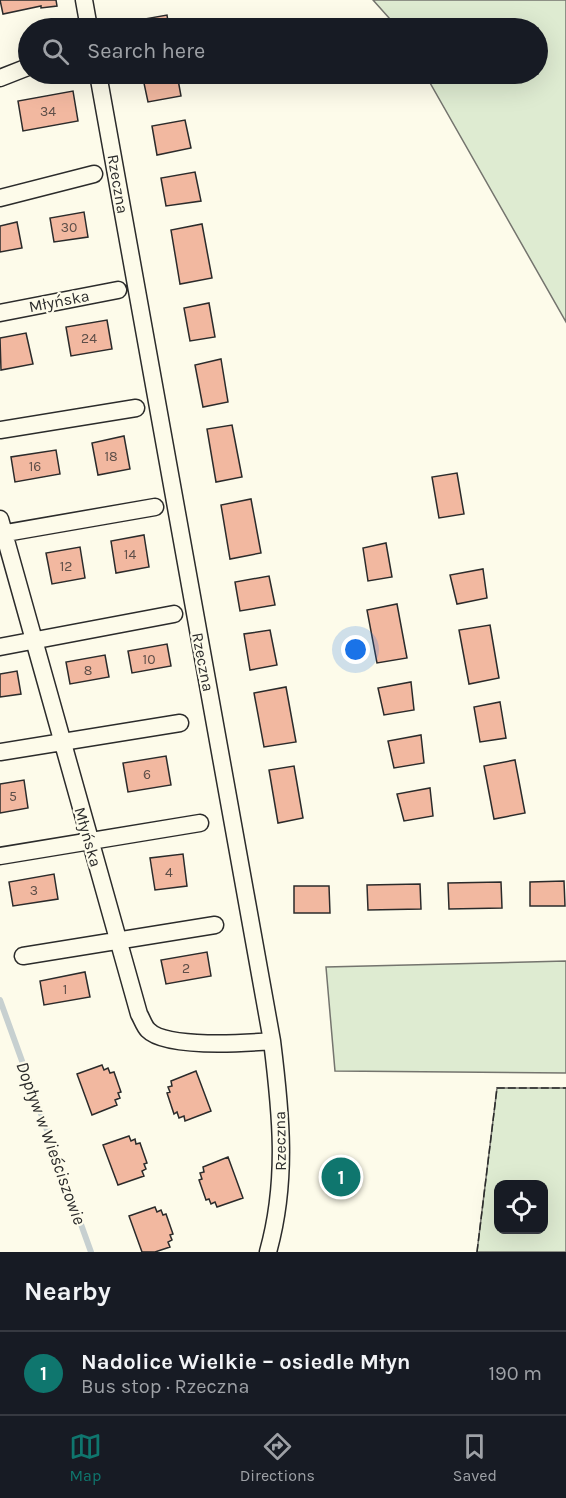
<!DOCTYPE html>
<meta charset="utf-8">
<style>
body{margin:0;font-family:Karla,sans-serif;background:#20242c;color:#f1f3f6}
.controls{position:absolute;right:18px;bottom:18px;display:grid;overflow:hidden;border-radius:12px;box-shadow:0 6px 24px #0002}
.controls button{width:54px;height:54px;display:grid;place-items:center;padding:0;border:0;border-bottom:2px solid #363941;background:#171b24;color:#f1f3f6;font:30px sans-serif}
.you{position:absolute;left:356px;top:650px;width:21px;height:21px;margin:-15px;border:4px solid #fff;border-radius:50%;background:#1a73e8;box-shadow:0 0 0 9px #1a73e833}
.badge{display:grid;place-items:center;width:39px;height:39px;border-radius:50%;background:#0f766e;color:#fff;font-size:20px;font-weight:700}
.pin{position:absolute;translate:-50% -50%;border:3px solid #fff;box-shadow:0 2px 6px #0006}
.list{margin:0;padding:0;list-style:none}
h2{display:flex;justify-content:space-between;align-items:center;height:78px;margin:0;padding:0 24px;font-size:26px}
h2 small{font-size:20px;font-weight:400;color:#9ea1a6}
.list li{display:grid;grid-template-columns:39px 1fr auto;gap:18px;align-items:center;box-sizing:border-box;height:84px;padding:0 24px;border-top:2px solid #363941}
.list b{display:block;font-size:22px;white-space:nowrap}
.list p{margin:0;font-size:20px;white-space:nowrap;color:#9ea1a6}
.list em{font-size:20px;font-style:normal;color:#9ea1a6}
.icon{flex:none;width:33px;height:33px;fill:none;stroke:currentColor;stroke-width:2;stroke-linecap:round;stroke-linejoin:round}
.map{position:relative;flex:none;width:566px;height:1252px;overflow:hidden}
.search{position:absolute;background:#171b24;box-shadow:0 6px 24px #0002;left:18px;right:18px;top:18px;height:66px;display:flex;align-items:center;gap:15px;box-sizing:border-box;padding:0 21px;border-radius:33px;color:#9ea1a6;font-size:22px}
.sheet{height:162px;background:#171b24}
nav{display:flex;justify-content:space-around;align-items:center;box-sizing:border-box;height:84px;border-top:2px solid #363941;background:#171b24;font-size:16px;color:#9ea1a6}
nav a{display:grid;justify-items:center;gap:3px}
nav .on{color:#0f766e}
.map>svg:first-child{display:block}
.green{fill:#deebd1;stroke:#74746e;stroke-width:1.5;fill-rule:evenodd}
.lines{fill:none;stroke-linecap:round;stroke-linejoin:round}
.stream{stroke:#c7d0d0;stroke-width:6}
.building{fill:#f2b8a0;stroke:#2b2b2b;stroke-width:1.5}
.minor-casing{stroke:#2b2b2b;stroke-width:19}
.minor{stroke:#fdfbea;stroke-width:16}
.fence{stroke:#2b2b2b;stroke-width:1.5;stroke-dasharray:8 3;stroke-linecap:butt}
.labels{text-anchor:middle;dominant-baseline:central;stroke-width:4.5;stroke-linejoin:round;paint-order:stroke}
.number-label{font-size:14px;fill:#5d4e48}
.street-label{font-size:16px;fill:#2b2b2b;stroke:#fdfbea}
.water-label{font-size:18px;font-style:italic;fill:#2b2b2b;stroke:#fdfbea}
</style>
<div class="map">
<svg width="566" height="1252" viewBox="0 0 566 1252">
<rect width="100%" height="100%" fill="#fdfbea"/>
<path class="green" d="M373,0H566V322L425,74H538V28H398Z
M566,961V1073L335,1071L326,967Z
M497,1088H566V1252H477ZM544,1184V1230H498V1184Z"/>
<g class="lines">
<path class="stream" d="M0,1000L91,1252"/>
</g>
<path class="building" d="M0,0H56L57,6L41,8V6L3,14Z
M167,15L169,28H134L133,21Z
M142,74H177L181,96L148,102Z
M73,91L78,121L23,131L18,101Z
M185,120L191,148L157,155L152,126Z
M195,172L201,201L166,206L161,178Z
M84,212L88,237L54,242L50,218Z
M17,222L22,248L0,252V226Z
M202,224L212,278L180,284L171,230Z
M209,303L215,337L190,341L184,308Z
M107,320L112,349L71,356L66,327Z
M26,333L33,364L1,370L0,338Z
M221,359L228,402L203,407L195,365Z
M232,425L242,477L216,482L207,429Z
M124,436L130,469L98,475L92,443Z
M56,450L60,474L15,482L11,457Z
M457,473L464,514L439,518L432,477Z
M251,499L261,553L230,559L221,505Z
M144,535L149,567L116,573L111,541Z
M386,543L392,577L368,581L363,548Z
M80,547L85,578L52,584L46,553Z
M483,569L487,598L457,604L450,575Z
M269,576L275,605L240,611L235,582Z
M397,604L407,658L377,663L367,610Z
M490,625L499,678L469,684L459,630Z
M270,630L277,665L250,670L244,634Z
M167,644L171,666L132,673L128,651Z
M105,655L109,677L70,684L66,662Z
M17,671L21,694L0,697V674Z
M411,682L414,710L384,715L378,688Z
M286,687L296,742L264,747L254,693Z
M500,702L506,738L480,742L474,707Z
M421,735L424,763L394,768L388,741Z
M166,756L171,785L128,792L123,763Z
M515,760L525,813L494,819L484,766Z
M294,766L303,818L278,823L269,770Z
M24,780L28,808L0,813V784Z
M430,788L433,816L404,821L397,794Z
M183,854L187,886L155,890L150,858Z
M54,874L58,899L13,906L9,882Z
M564,881L565,906H530V882Z
M501,882L502,908L449,909L448,883Z
M420,884L421,909L368,910L367,885Z
M294,886H329L330,913H294Z
M207,952L211,976L166,984L161,960Z
M85,972L90,997L44,1005L40,981Z
M102,1065L104,1070L108,1068L110,1073L114,1072L121,1092L118,1093L120,1098L115,1100L117,1105L92,1115L77,1074Z
M196,1071L211,1111L185,1121L184,1116L179,1118L177,1112L174,1114L167,1093L170,1092L168,1087L172,1086L171,1081Z
M129,1136L131,1141L135,1139L136,1144L140,1143L147,1163L144,1164L146,1169L142,1171L144,1176L118,1185L103,1145Z
M228,1157L243,1198L217,1207L215,1202L211,1204L209,1199L206,1200L199,1180L202,1179L200,1173L204,1172L203,1167Z
M155,1207L157,1212L161,1210L163,1215L166,1214L173,1234L170,1235L172,1240L168,1242L170,1247L155,1252H142L129,1216Z"/>
<g class="lines">
<g class="minor-casing">
<path id="minor" d="M84,0L89,28
M98,74L272,1041C281,1113 288,1181 268,1252
M0,78L28,67
M0,198L94,174
M0,313L118,290
M0,430L136,408
M0,519L139,1014C142,1019 144,1026 148,1030C166,1049 247,1043 272,1041
M0,534L155,507
M0,647L174,614
M0,752L180,723
M0,856L200,823
M23,956L215,925"/>
</g>
<use href="#minor" class="minor"/>
<path class="fence" d="M477,1252L497,1088H566"/>
</g>
<g class="labels">
<g class="number-label">
<text x="48" y="111">34</text>
<text x="69" y="227">30</text>
<text x="89" y="338">24</text>
<text x="111" y="456">18</text>
<text x="35" y="466">16</text>
<text x="130" y="554">14</text>
<text x="66" y="566">12</text>
<text x="149" y="659">10</text>
<text x="88" y="670">8</text>
<text x="147" y="774">6</text>
<text x="13" y="796">5</text>
<text x="169" y="872">4</text>
<text x="34" y="890">3</text>
<text x="186" y="968">2</text>
<text x="65" y="989">1</text>
</g>
<g class="street-label">
<text transform="translate(118 184) rotate(80)">Rzeczna</text>
<text transform="translate(59 301) rotate(-11)">Młyńska</text>
<text transform="translate(203 662) rotate(79)">Rzeczna</text>
<text transform="translate(88 837) rotate(74)">Młyńska</text>
<text transform="translate(280 1141) rotate(-91)">Rzeczna</text>
</g>
<g class="water-label">
<text transform="translate(51 1143) rotate(70)">Dopływ w Wieściszowie</text>
</g>
</g>
</svg>
<div class="controls">
<button><svg class="icon" aria-label="locate" viewBox="0 0 24 24"><circle cx="12" cy="12" r="6"/><path d="M12 2v4M12 18v4M2 12h4M18 12h4"/></svg></button>
</div>
<div class="you"></div>
<div class="pin badge" style="left:341px;top:1177px">1</div>
<div class="search"><svg class="icon" aria-label="search" viewBox="0 0 24 24"><circle cx="10" cy="10" r="6"/><path d="M15 15l6 6"/></svg>Search here</div>
</div>
<section class="sheet">
<h2>Nearby<small></small></h2>
<ul class="list">
<li><span class="badge">1</span><div><b>Nadolice Wielkie – osiedle Młyn</b><p>Bus stop · Rzeczna</p></div><em>190 m</em></li>
</ul>
</section>
<nav>
<a class="on"><svg class="icon" aria-label="map" viewBox="0 0 24 24"><path d="M3 6l6-2 6 2 6-2v14l-6 2-6-2-6 2zM9 4v14M15 6v14"/></svg>Map</a>
<a><svg class="icon" aria-label="directions" viewBox="0 0 24 24"><path d="M12 3l9 9-9 9-9-9zM9 14v-3h6M13 9l2 2-2 2"/></svg>Directions</a>
<a><svg class="icon" aria-label="saved" viewBox="0 0 24 24"><path d="M7 4h10v16l-5-4-5 4z"/></svg>Saved</a>
</nav>
